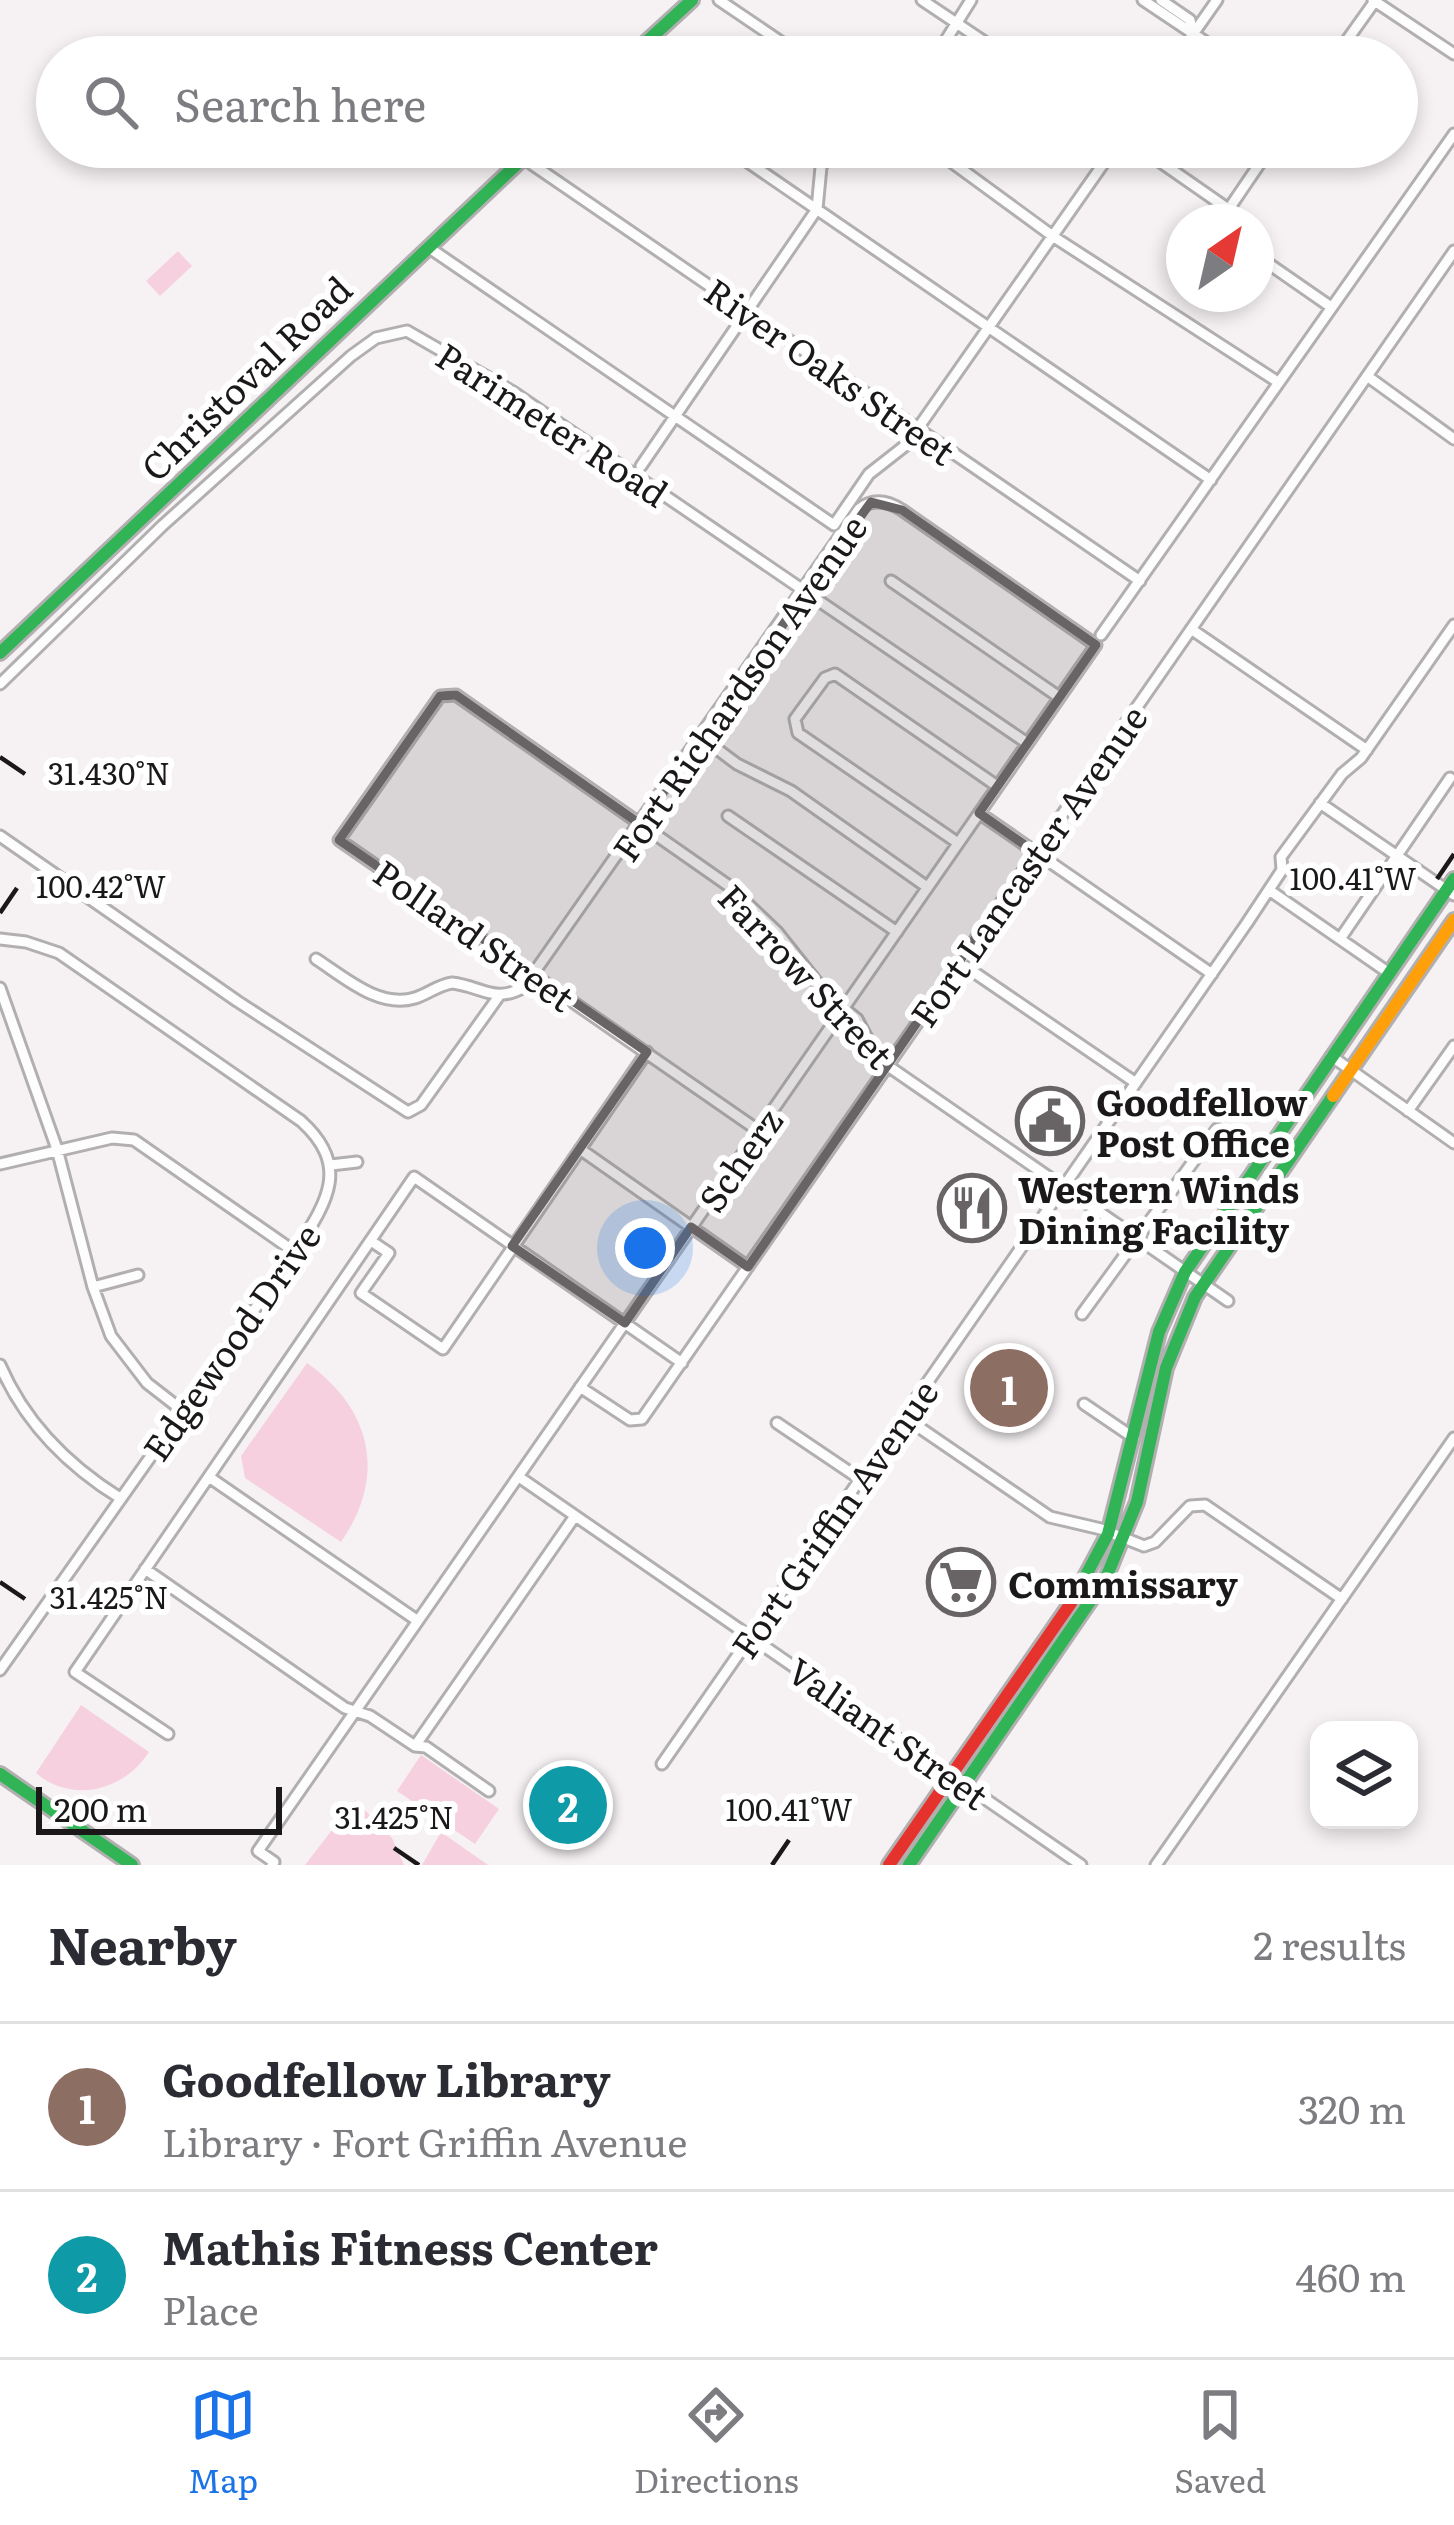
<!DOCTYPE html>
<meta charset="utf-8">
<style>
body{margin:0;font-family:Literata,serif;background:#f7f7f7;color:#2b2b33}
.controls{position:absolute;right:36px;bottom:36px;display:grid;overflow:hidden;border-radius:24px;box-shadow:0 6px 18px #0003}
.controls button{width:108px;height:108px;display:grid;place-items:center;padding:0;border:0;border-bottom:3px solid #e1e1e2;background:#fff;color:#2b2b33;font:60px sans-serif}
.compass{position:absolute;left:1166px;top:204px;width:108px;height:108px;border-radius:50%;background:#fff;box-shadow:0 6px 18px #0003;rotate:34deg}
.scale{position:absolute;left:36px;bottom:30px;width:246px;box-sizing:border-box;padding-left:12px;border:6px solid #1b181a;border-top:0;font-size:33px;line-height:42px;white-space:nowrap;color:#1b181a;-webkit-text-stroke:9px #fff;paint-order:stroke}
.you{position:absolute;left:645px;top:1248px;width:42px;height:42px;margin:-30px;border:9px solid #fff;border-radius:50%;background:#1a73e8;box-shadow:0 0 0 18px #1a73e833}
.badge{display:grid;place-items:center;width:78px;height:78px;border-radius:50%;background:#1a73e8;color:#fff;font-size:39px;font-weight:700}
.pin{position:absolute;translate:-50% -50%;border:6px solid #fff;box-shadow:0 3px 12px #0006}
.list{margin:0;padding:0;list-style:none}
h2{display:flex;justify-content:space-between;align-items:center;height:156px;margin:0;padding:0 48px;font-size:51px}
h2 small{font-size:39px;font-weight:400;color:#7c7c81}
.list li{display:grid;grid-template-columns:78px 1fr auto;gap:36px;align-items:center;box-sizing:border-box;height:168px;padding:0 48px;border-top:3px solid #e1e1e2}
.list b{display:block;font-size:45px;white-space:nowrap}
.list p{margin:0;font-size:39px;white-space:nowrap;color:#7c7c81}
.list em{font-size:39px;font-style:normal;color:#7c7c81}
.icon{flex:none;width:66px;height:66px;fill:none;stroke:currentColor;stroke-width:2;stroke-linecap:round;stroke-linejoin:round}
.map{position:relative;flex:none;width:1454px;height:1865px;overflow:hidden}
.search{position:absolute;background:#fff;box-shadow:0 6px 18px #0003;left:36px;right:36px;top:36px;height:132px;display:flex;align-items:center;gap:30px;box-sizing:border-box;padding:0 42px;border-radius:66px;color:#7c7c81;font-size:45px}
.sheet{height:492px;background:#fff}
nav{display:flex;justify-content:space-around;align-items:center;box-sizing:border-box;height:168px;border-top:3px solid #e1e1e2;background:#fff;font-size:33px;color:#7c7c81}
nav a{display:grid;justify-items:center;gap:6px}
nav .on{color:#1a73e8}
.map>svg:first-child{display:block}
.green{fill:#f6d0df}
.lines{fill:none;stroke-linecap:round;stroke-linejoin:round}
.street-casing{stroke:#b2afb1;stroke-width:15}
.fast-casing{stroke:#b2afb1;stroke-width:18}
.slow-casing{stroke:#b2afb1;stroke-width:18}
.jam-casing{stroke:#b2afb1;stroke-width:18}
.street{stroke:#fefdfd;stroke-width:9}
.fast{stroke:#30b455;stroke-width:12}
.slow{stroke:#ff9f0a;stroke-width:12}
.jam{stroke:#e5322d;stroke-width:12}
.marked{fill:#686466;fill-opacity:0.2;stroke:#686466;stroke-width:9;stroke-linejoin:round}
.ticks{fill:none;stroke:#1b181a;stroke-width:4.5}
.labels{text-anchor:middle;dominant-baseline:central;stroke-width:12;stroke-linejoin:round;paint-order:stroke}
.street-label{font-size:36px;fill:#1b181a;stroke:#fff}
.poi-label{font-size:36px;font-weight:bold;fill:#1b181a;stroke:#fff;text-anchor:start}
.ticks-label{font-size:30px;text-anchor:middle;fill:#1b181a;stroke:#fff;stroke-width:12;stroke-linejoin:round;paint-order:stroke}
</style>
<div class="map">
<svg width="1454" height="1865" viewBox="0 0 1454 1865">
<rect width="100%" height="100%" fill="#f6f2f4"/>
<path class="green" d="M178,251L192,266L160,296L146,281Z
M307,1363C372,1409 387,1476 341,1542L245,1478L241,1456Z
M81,1705L149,1752C124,1791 72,1804 36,1773Z
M421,1755L499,1809L475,1844L397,1791Z
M355,1800L392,1838L404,1865H305Z
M441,1832L488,1865H422Z"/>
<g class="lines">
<g class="street-casing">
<path id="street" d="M719,0L803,57
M922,0L1007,57
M1143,0L1228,57
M1161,0L1190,20L1193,33
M1373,0L1454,54
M931,57L941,48L971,0
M1177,57L1217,0
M1335,57L1375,1
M726,147L1211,480
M931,147L1054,237L1278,382
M1139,147L1228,209
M523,158L1140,581
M1220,222L1271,147
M428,247L834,525L869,474L906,445L916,431L1115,147
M1256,255L1331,307
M1367,376L1454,439
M641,466L817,209L821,167L834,147
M891,581L1059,697
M1191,629L1367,750
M1101,635L1454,134
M0,684L162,526L351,356L376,338L407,331L513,392L1027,743
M701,737L737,764L791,791L927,887
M1320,803L1454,895
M979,813L1212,974
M728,816L897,932
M0,836L237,1001L408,1112L421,1105L499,996
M958,843L798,733L795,719L825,678L835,674L997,786
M1269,890L1389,973
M0,939L26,942L59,953L301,1121C352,1167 326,1203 295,1252L0,1670
M1340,939L1450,778
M959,962L1136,1083
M0,988L57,1149L93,1287L111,1336L147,1383L183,1411
M1331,1056L1454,1143
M1408,1111L1454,1046
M759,1131L339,840L440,696L456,695L729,886L777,932L827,995L857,1019L878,1059L1228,1301
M580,1149L748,1267
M0,1164L112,1138L134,1140L295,1252
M331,1165L357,1162
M371,1241L389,1253L361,1293L443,1349L647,1052
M93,1287L138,1275
M1082,1314L1217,1129L1259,1158
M0,1365C25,1423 67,1465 120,1498
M580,1387L630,1420L642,1419L1454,251
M1084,1404L1134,1438
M904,1417L1050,1517L1101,1529L1144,1546L1155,1542L1190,1506L1205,1505L1342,1599
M777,1423L860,1479
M209,1477L418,1621
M519,1477L1081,1865
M145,1569L345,1708L370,1716L415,1746L426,1747L489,1791
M168,1734L75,1672L414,1177L682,1363
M415,1746L575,1516
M662,1764L1247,923L1282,870L1281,857L1342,774L1361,758L1454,625
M272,1865L274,1862L258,1851L1096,645L902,510C888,501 873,498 859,509L524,987C495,1004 481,986 452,983C438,985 428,994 415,998C379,1009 344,977 316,959
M1156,1865L1454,1438"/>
</g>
<g class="fast-casing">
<path id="fast" d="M630,57L692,0
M0,653L535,147
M1071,1603L1108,1534L1159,1332L1185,1272L1454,879
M0,1774L132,1865
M909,1865L1106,1578L1137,1502L1166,1368L1195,1297L1333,1096"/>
</g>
<g class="slow-casing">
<path id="slow" d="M1333,1096L1454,920"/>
</g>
<g class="jam-casing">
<path id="jam" d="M889,1865L1071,1603"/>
</g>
<use href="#street" class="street"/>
<use href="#fast" class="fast"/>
<use href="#slow" class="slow"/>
<use href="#jam" class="jam"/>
</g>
<path class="marked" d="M871,502L902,510L1096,645L979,813L1035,852L748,1267L691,1227L625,1323L512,1246L647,1052L339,840L440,696L456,695L640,824Z"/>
<path class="ticks" d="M0,757L25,774M1437,879L1454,854M0,913L17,888M0,1582L25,1599M394,1848L419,1865M772,1865L789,1840"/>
<defs>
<g id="civic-ring" transform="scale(3.45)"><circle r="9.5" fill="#fff" stroke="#686466" stroke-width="1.5"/><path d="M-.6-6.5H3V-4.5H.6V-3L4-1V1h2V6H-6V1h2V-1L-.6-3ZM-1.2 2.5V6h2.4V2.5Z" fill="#686466"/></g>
<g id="restaurant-ring" transform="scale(3.45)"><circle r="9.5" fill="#fff" stroke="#686466" stroke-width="1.5"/><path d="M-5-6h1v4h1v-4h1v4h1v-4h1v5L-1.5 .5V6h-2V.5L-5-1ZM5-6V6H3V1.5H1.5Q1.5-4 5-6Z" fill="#686466"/></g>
<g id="supermarket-ring" transform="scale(3.45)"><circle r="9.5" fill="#fff" stroke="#686466" stroke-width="1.5"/><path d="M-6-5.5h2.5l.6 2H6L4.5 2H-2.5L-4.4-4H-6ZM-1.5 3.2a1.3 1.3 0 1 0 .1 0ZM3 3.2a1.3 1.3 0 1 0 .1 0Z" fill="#686466"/></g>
</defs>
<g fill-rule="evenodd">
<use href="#civic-ring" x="1050" y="1121"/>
<use href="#restaurant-ring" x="972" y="1208"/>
<use href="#supermarket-ring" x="961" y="1582"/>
</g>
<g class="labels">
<g class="street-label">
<text transform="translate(831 370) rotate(35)">River Oaks Street</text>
<text transform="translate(245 377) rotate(-44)">Christoval Road</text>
<text transform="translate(553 423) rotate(33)">Parimeter Road</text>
<text transform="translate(738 687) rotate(-55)">Fort Richardson Avenue</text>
<text transform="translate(1027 865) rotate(-55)">Fort Lancaster Avenue</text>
<text transform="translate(475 934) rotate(35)">Pollard Street</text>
<text transform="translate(807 975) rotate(47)">Farrow Street</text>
<text transform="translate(739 1159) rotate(-55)">Scherz</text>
<text transform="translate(230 1341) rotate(-55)">Edgewood Drive</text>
<text transform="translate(833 1518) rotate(-55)">Fort Griffin Avenue</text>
<text transform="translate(889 1732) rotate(35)">Valiant Street</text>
</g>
<g class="poi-label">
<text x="1096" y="1100">Goodfellow<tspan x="1096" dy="41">Post Office</tspan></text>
<text x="1018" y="1187">Western Winds<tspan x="1018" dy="41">Dining Facility</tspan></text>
<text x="1008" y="1582">Commissary</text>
</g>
</g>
<g class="ticks-label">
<text x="109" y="785">31.430°N</text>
<text x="1353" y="890">100.41°W</text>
<text x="101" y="898">100.42°W</text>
<text x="109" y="1609">31.425°N</text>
<text x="789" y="1821">100.41°W</text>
<text x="394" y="1829">31.425°N</text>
</g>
</svg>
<div class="controls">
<button><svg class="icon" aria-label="layers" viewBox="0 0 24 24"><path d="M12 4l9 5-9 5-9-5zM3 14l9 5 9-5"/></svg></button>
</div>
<svg class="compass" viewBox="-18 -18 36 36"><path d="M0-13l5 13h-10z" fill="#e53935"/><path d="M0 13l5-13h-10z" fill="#7c7c81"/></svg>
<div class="scale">200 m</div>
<div class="you"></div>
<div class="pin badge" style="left:1009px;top:1388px;background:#8d6e63">1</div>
<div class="pin badge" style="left:568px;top:1805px;background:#0f9aa8">2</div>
<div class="search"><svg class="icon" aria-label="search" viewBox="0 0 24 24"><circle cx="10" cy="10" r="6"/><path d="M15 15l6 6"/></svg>Search here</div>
</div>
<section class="sheet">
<h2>Nearby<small>2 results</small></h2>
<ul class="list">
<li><span class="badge" style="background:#8d6e63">1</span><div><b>Goodfellow Library</b><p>Library · Fort Griffin Avenue</p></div><em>320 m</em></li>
<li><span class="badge" style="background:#0f9aa8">2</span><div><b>Mathis Fitness Center</b><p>Place</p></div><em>460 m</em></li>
</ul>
</section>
<nav>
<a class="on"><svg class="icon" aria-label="map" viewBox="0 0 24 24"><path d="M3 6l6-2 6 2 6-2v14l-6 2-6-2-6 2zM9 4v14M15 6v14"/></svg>Map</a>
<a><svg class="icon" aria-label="directions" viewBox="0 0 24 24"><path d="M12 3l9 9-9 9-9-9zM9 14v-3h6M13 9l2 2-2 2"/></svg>Directions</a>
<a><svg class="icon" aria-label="saved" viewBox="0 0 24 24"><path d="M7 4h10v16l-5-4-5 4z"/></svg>Saved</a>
</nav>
